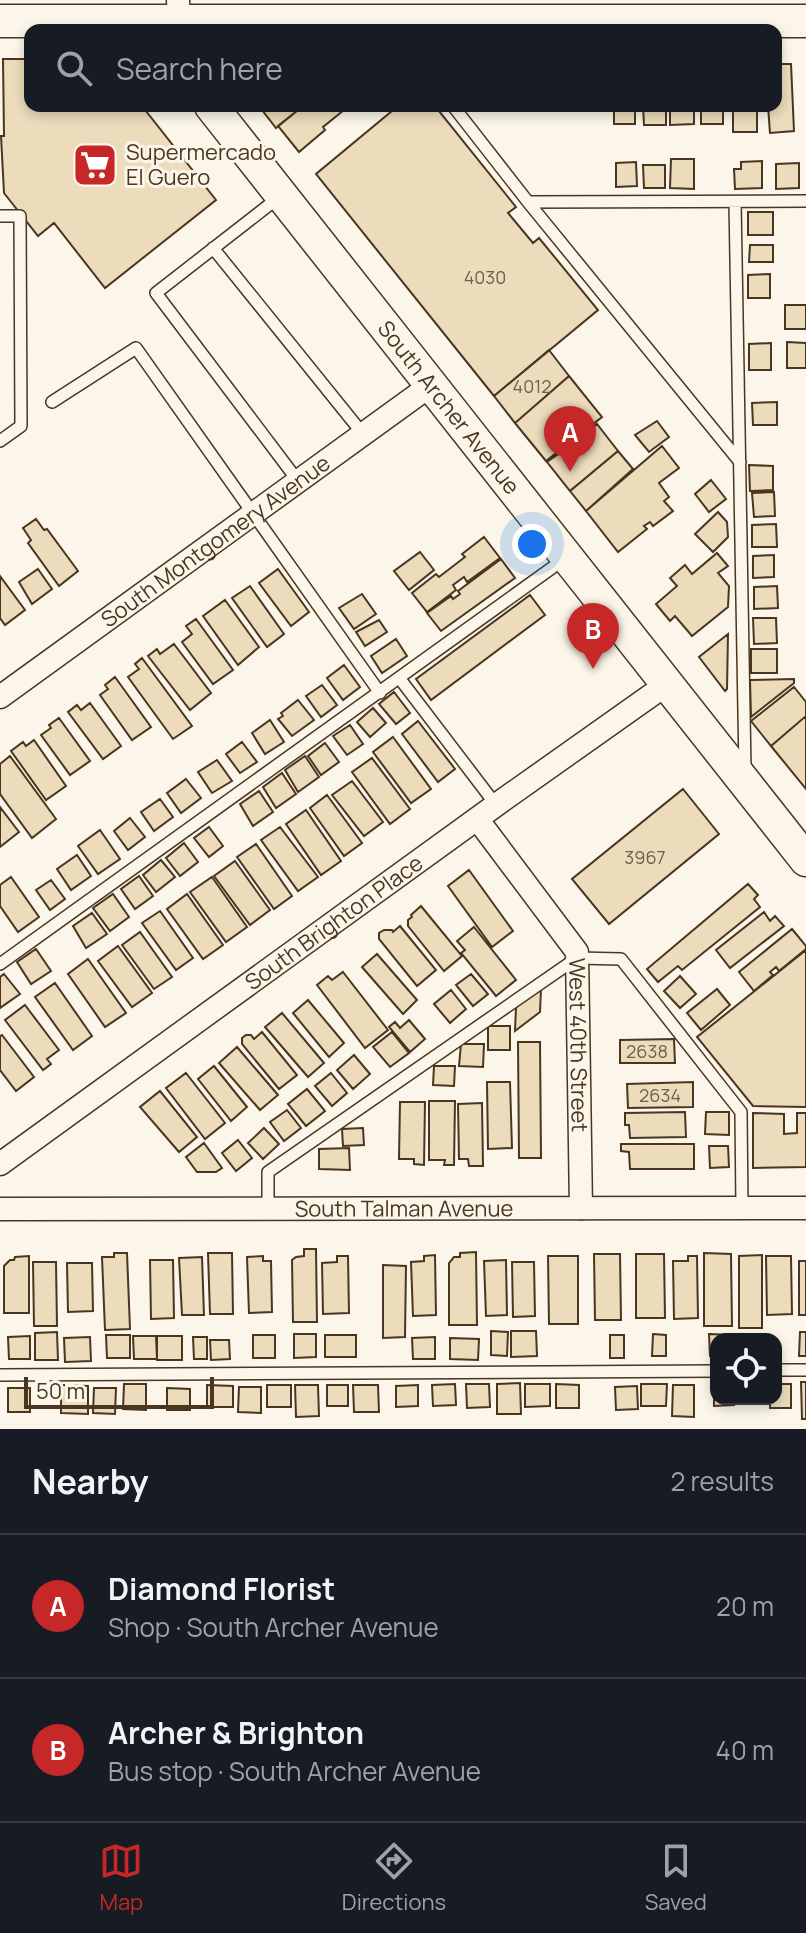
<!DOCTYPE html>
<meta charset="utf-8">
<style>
body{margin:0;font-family:Manrope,sans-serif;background:#242831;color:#f1f3f6}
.controls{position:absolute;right:24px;bottom:24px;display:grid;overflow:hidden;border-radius:16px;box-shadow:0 4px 12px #0003}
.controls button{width:72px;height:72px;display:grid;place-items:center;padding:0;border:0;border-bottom:2px solid #363941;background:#171b24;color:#f1f3f6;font:40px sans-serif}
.scale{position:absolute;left:24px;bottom:20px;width:190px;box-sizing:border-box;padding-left:8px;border:4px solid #4a3520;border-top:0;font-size:22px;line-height:28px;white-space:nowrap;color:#4a3520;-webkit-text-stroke:6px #fbf6e9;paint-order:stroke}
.you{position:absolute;left:532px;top:544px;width:28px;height:28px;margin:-20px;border:6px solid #fff;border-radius:50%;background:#1a73e8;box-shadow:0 0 0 12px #1a73e833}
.badge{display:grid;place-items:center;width:52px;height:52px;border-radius:50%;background:#c62828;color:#fff;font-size:26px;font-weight:700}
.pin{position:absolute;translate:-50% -66px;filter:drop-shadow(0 2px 4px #0008)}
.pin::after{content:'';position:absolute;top:42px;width:28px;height:24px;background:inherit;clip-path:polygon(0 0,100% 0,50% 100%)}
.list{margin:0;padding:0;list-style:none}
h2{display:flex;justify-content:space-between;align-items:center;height:104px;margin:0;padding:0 32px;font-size:34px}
h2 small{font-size:26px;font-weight:400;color:#9ea1a6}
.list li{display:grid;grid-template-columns:52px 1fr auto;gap:24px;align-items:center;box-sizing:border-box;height:144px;padding:0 32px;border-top:2px solid #363941}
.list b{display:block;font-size:30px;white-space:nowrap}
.list p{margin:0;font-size:26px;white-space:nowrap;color:#9ea1a6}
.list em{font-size:26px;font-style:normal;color:#9ea1a6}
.icon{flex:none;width:44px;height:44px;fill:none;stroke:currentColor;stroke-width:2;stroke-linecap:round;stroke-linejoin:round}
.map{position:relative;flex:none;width:806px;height:1429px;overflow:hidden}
.search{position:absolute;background:#171b24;box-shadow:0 4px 12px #0003;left:24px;right:24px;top:24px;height:88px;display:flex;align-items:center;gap:20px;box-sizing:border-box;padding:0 28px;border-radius:16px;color:#9ea1a6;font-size:30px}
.sheet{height:392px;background:#171b24}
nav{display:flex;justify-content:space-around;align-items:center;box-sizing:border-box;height:112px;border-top:2px solid #363941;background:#171b24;font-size:22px;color:#9ea1a6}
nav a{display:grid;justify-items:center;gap:4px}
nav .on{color:#c62828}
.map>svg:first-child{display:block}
.building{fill:#ecdcbc;stroke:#4a3520;stroke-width:2}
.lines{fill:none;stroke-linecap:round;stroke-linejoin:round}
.service-casing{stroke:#4a3520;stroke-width:14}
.minor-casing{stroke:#4a3520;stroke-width:25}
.secondary-casing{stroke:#4a3520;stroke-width:35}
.service{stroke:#fbf6e9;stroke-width:11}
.minor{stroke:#fbf6e9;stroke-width:22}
.secondary{stroke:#fbf6e9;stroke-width:32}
.labels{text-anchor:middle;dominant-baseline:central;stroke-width:6;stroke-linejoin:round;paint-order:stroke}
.number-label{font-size:18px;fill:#725f47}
.poi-label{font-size:22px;fill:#4a3520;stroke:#fbf6e9;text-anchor:start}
.street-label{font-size:22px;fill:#4a3520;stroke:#fbf6e9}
</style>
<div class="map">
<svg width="806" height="1429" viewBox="0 0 806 1429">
<rect width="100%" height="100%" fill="#fbf6e9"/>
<path class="building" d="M3,59H30V106H142L216,200L105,288L54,223L38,236L4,193L1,136H4Z
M776,64H791L794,131L770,133L768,106H776Z
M259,106H303L276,128Z
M303,106H349L323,127L325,130L299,152L278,126Z
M398,106H435L516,207L508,213L533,243L539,238L598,310L494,396L316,174Z
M614,106H635V124H614Z
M643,106H666V125H644Z
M670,106H694V124L670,125Z
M701,106H723V124H701Z
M733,106H757V132H733Z
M671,159H694V189L670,188Z
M762,161V188L735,189L734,169H741V162Z
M636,162L637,186L616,187V163Z
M799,163V188L776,189V164Z
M643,165H665V188H644Z
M748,212H773V235H748Z
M750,245H773V262H749Z
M770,274V298H748V275Z
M785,305H806V329H785Z
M787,342L806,343V368H787Z
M771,343V370H749V344Z
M549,350L569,376L515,423L494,396Z
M569,376L602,417L546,461L515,423Z
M777,402V425H753L752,403Z
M657,421L669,437L649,452L635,435Z
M597,424L618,451L570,491L547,462L564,450L572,460L577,456L569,446Z
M662,446L679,468L659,483L669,497L664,501L673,511L653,526L650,522L644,526L647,529L618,552L586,511Z
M618,451L633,469L586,511L570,491Z
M749,465L773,466V490L750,491Z
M711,480L726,499L709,512L695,494Z
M774,492L775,516L754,517L752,493Z
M718,512L727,522L728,537L713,552L695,534Z
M36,519L44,530L47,529L78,571L59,586L28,543L31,540L23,528Z
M776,524L777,547H752V525Z
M484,537L500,558L467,582L464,577L453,585L456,590L427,612L412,593L436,574L439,577L465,557L462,554Z
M420,552L434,570L409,590L394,571Z
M717,553L728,566L718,573L729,586L728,607L692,636L675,616L670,621L656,604L677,586L670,578L685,565L692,574Z
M774,555V577L753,578V556Z
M501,559L515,578L441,631L427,613L451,596L453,599L460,594L458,591Z
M38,569L52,589L32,604L19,582Z
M278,569L309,612L291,626L259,583Z
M0,576L25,610L5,625L0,618Z
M250,586L284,634L267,647L232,598Z
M777,586L778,608L754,609V587Z
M362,594L376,614L354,629L339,608Z
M530,595L545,615L431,700L416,679Z
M225,600L259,647L238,665L203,616Z
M753,618H776L777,643L754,644Z
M196,619L233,670L213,684L182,642L192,634L186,626Z
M379,620L387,632L365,646L356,632Z
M728,634L727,689L725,691L699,657Z
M396,639L407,656L382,673L371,656Z
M174,644L211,693L190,710L148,656L157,649L160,654Z
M751,649H777V673H751Z
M142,658L192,726L173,739L128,677L139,669L135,664Z
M344,665L360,687L343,700L327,678Z
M115,677L151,727L132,740L100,695L108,689L105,685Z
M794,679V683L751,717L750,680Z
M322,685L337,705L321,717L306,696Z
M794,687L806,702V716L771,746L751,721Z
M394,692L410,713L396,724L379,704Z
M298,700L314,720L292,736L278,719L283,716L281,713Z
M90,703L121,746L103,759L68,712L77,705L81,710Z
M373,708L386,723L370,737L357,722Z
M806,716V789L771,746Z
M59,718L90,761L70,775L41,735L51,728L49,725Z
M270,720L284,742L265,754L252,733Z
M418,721L455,769L438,782L402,734Z
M350,725L363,744L347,755L333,736Z
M393,737L431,789L411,803L373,752Z
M34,740L66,786L46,800L11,751L23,742L26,746Z
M242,742L257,762L240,773L226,754Z
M325,743L339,762L321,775L308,756Z
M10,756L56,819L32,838L0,794V764Z
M305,756L319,777L298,792L285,770Z
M372,758L410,809L390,824L352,772Z
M217,760L232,781L212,793L198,772Z
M282,773L296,794L276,808L263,787Z
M186,779L201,798L181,813L167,793Z
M352,781L383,822L364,836L332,795Z
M683,789L719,834L609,924L572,879Z
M259,791L273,812L253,826L240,804Z
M327,795L362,843L344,856L310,808Z
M160,799L173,817L154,831L141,812Z
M0,807L19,832L0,847Z
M306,810L341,861L321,875L286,824Z
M130,818L145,837L128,850L114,831Z
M209,827L223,846L209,857L194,838Z
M280,827L318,877L298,891L261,840Z
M100,830L120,859L98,874L78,846Z
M184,843L198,862L180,876L166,858Z
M256,844L292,896L274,909L237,857Z
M77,855L91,876L71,890L57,869Z
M161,860L175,877L156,892L143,875Z
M235,861L270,910L250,925L214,876Z
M469,870L513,931L492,947L448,886Z
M139,876L153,896L135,909L121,889Z
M11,877L39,917L18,932L0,906V885Z
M212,877L247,927L226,942L190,892Z
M51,880L65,899L50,910L36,890Z
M748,884L758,895L754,899L760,907L682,970L678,966L658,982L647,969Z
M113,894L129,917L110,931L93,908Z
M187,894L223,945L203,959L167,909Z
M421,906L462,956L444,971L408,926V920L412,917L411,915Z
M160,911L193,958L176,970L142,923Z
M764,912L770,921L775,916L784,926L730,968L716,950Z
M92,913L107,934L86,948L73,926Z
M400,926L436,970L417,986L379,939V933L384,930H392L393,932Z
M474,927L516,980L496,996L461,953L465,950L457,941Z
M792,929L806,946V949L779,971L776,967L770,972L773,975L754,991L739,972Z
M140,932L172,977L154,989L122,945Z
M118,946L152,993L132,1007L98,961Z
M36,949L51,971L31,984L17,962Z
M806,950V1107L753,1106L697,1037Z
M377,954L417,1000L403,1014L362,967Z
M88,959L126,1013L105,1027L68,974Z
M343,972L388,1030L365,1048L317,985L328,976L332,980Z
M4,974L20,994L0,1008V977Z
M471,974L488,994L473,1006L456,985Z
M680,976L696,994L680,1008L664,991Z
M55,983L92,1036L73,1050L35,997Z
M541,989L540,1012L515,1031L516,1007Z
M717,989L730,1005L701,1030L687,1013Z
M451,990L466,1009L450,1023L434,1004Z
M308,1000L344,1043L329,1057L293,1013Z
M25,1005L59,1050L47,1059L51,1064L43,1070L5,1020Z
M282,1013L324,1063L308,1077L265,1027Z
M409,1020L425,1039L410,1052L389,1027L395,1022L400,1028Z
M488,1026H510V1050H488Z
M262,1032L297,1075L279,1089L242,1044V1038L246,1035H251L254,1039Z
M392,1032L409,1053L390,1067L373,1047Z
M2,1035L34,1077L16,1091L0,1070V1036Z
M674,1039L675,1063H620V1040Z
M518,1042H540L541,1158H519Z
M461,1044H484L483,1067L459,1066Z
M237,1047L278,1095L260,1110L219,1063Z
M354,1055L370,1074L353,1089L337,1070Z
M214,1066L247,1107L231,1121L198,1079Z
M434,1066H455L454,1086L433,1085Z
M186,1073L225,1123L205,1139L166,1088Z
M331,1073L347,1093L332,1106L315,1086Z
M487,1082H510L512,1148L488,1149Z
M693,1082V1107L628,1108L627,1084Z
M307,1089L325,1111L306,1126L288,1104Z
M160,1091L197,1137L179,1152L140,1107Z
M429,1101H455L454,1165H444L445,1160H429Z
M400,1102H425L424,1165L414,1164V1159H399Z
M482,1103L483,1166H469L468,1159H459L458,1104Z
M287,1110L301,1128L284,1141L270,1122Z
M685,1112L686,1137L630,1138L629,1125H625V1113Z
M706,1112H729V1135L705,1134Z
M753,1113L784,1114V1134L797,1133V1113H806V1167L753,1168Z
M264,1128L279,1144L263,1159L248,1143Z
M363,1128L364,1145L343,1146L342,1129Z
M238,1140L252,1158L236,1171L222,1153Z
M204,1143L222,1168L216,1172H197L186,1157Z
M621,1144H694V1169H630L629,1152L621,1151Z
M709,1146H728L729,1167L710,1168Z
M349,1148L350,1170L319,1169V1149Z
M304,1249H316L317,1322H293L292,1260L296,1257L304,1256Z
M476,1252L477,1325H449V1263L454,1257H460V1253Z
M114,1253H127L130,1329L105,1330L102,1257H114Z
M208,1253H232L233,1314H210Z
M704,1253L731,1254L732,1326H704Z
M594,1254H620L621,1320H595Z
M636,1254H664L665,1318H636Z
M435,1255L436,1315L413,1316L411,1262L424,1261V1256Z
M762,1255V1328H739V1256Z
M29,1256V1313H4V1266L10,1260H14L15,1257Z
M263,1256V1261H271L272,1312L249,1313L247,1257Z
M337,1256H348L349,1313L323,1314L322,1263L337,1262Z
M548,1256H578V1324H549Z
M688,1256H697L698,1318L674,1319L673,1261H688Z
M766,1256H791L792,1314L767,1315Z
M202,1257L204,1315H182L179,1258Z
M150,1260H173L174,1318L151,1319Z
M506,1260L507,1315L486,1316L484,1261Z
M799,1261H806V1315H799Z
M33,1262H56L57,1326H34Z
M512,1262H534L535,1316L513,1317Z
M67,1263H92L93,1311L68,1312Z
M383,1265L406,1266L405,1337L383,1338Z
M491,1331L508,1332L507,1356L491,1355Z
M511,1331H536L537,1356L511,1357Z
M57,1332L58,1360H35V1333Z
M800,1332H806V1356H799Z
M294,1334H316V1357L294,1358Z
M653,1334L666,1335V1356H652Z
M709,1334L732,1335V1339H716V1356H710Z
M106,1335H130V1358H107Z
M253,1335H275V1358H253Z
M325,1335H356V1357H325Z
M610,1335H624V1358H610Z
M30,1336V1359H9L8,1337Z
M133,1336H156L157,1359H134Z
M157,1336H182V1360H157Z
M90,1337L91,1361L65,1362L64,1338Z
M193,1337H207V1359H194Z
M435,1337V1359H413L412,1338Z
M450,1338L479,1339L478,1360L450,1359Z
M210,1340H229L230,1359L211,1360Z
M801,1382H806V1419H802Z
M520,1383L521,1414H497V1384Z
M124,1384H146V1410L123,1409Z
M455,1384L456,1405L433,1406L432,1385Z
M466,1384H489L490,1407L467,1408Z
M525,1384H550V1406L525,1407Z
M556,1384L579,1385V1408H556Z
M641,1384H667L666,1406H641Z
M776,1384H791V1408H770V1399H776Z
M61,1385L88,1386V1414L61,1413Z
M207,1385L233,1386V1407H207Z
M267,1385H291V1407H267Z
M295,1385H318L319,1416L296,1417Z
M327,1385H348V1406H327Z
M353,1385H378L379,1412H354Z
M418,1385V1406L396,1407V1386Z
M673,1385H694V1417L672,1416Z
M714,1385H716V1399H734V1405L714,1406Z
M637,1386L638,1409L616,1410L615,1387Z
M239,1387H261V1413L238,1412Z
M8,1388H30V1412H8Z
M94,1388H116L115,1414L93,1413Z
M167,1388L190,1389V1410H167Z"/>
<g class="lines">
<g class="service-casing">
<path id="service" d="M453,106L528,202L740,462
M278,198L156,293L298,481
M528,202L806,201
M735,202L745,769
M0,216H20L21,426L0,441
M213,248L363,434
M52,402L136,348L380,693
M400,679L496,805
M0,964L563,560
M268,1209V1172L577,958L621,959L741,1112L742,1208
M776,1370H806
M0,1375L716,1371"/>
</g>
<g class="minor-casing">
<g id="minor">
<path d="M178,0L179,21"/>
<path id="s1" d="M0,697L431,385"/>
<path id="s2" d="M478,820L577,952L581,1208"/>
<path id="s3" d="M0,1164L496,805L667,684"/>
<path id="s4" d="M0,1209L806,1208"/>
</g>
</g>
<g class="secondary-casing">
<g id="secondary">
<path d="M0,21H806"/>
<path id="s5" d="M211,106L806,860"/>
</g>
</g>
<use href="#service" class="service"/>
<use href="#minor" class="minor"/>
<use href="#secondary" class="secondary"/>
</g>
<defs>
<g id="supermarket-square" transform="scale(2.3)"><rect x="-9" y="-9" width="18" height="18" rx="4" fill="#c62828" stroke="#fbf6e9"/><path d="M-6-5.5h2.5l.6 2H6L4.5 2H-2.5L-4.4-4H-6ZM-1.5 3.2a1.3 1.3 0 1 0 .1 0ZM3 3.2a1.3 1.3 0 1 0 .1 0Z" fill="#fff"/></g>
</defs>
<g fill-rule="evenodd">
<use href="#supermarket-square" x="95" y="165"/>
</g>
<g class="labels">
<g class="number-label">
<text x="485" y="277">4030</text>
<text x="532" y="386">4012</text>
<text x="645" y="857">3967</text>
<text x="647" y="1051">2638</text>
<text x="660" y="1095">2634</text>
</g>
<g class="poi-label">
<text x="126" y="152">Supermercado<tspan x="126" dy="25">El Guero</tspan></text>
</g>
<g class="street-label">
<text stroke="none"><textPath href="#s5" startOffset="384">South Archer Avenue</textPath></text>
<text stroke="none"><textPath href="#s1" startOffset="266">South Montgomery Avenue</textPath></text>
<text stroke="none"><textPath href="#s3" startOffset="412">South Brighton Place</textPath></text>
<text stroke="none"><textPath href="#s2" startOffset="258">West 40th Street</textPath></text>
<text stroke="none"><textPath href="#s4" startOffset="404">South Talman Avenue</textPath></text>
</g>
</g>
</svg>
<div class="controls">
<button><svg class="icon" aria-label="locate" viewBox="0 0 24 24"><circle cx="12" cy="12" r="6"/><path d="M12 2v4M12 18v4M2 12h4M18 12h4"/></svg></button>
</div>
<div class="scale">50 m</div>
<div class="you"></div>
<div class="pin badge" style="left:570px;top:472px">A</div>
<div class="pin badge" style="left:593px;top:669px">B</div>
<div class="search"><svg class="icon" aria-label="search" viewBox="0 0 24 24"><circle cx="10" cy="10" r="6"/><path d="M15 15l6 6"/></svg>Search here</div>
</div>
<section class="sheet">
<h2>Nearby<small>2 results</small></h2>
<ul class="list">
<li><span class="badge">A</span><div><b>Diamond Florist</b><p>Shop · South Archer Avenue</p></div><em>20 m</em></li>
<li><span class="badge">B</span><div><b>Archer &amp; Brighton</b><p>Bus stop · South Archer Avenue</p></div><em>40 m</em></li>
</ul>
</section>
<nav>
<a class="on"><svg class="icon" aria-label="map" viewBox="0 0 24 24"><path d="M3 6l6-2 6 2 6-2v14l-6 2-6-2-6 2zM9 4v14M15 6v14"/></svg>Map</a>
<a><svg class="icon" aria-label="directions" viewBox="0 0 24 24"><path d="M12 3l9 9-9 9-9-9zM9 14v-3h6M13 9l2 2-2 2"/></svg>Directions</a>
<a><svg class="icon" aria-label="saved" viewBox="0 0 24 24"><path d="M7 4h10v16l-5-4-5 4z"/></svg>Saved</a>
</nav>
